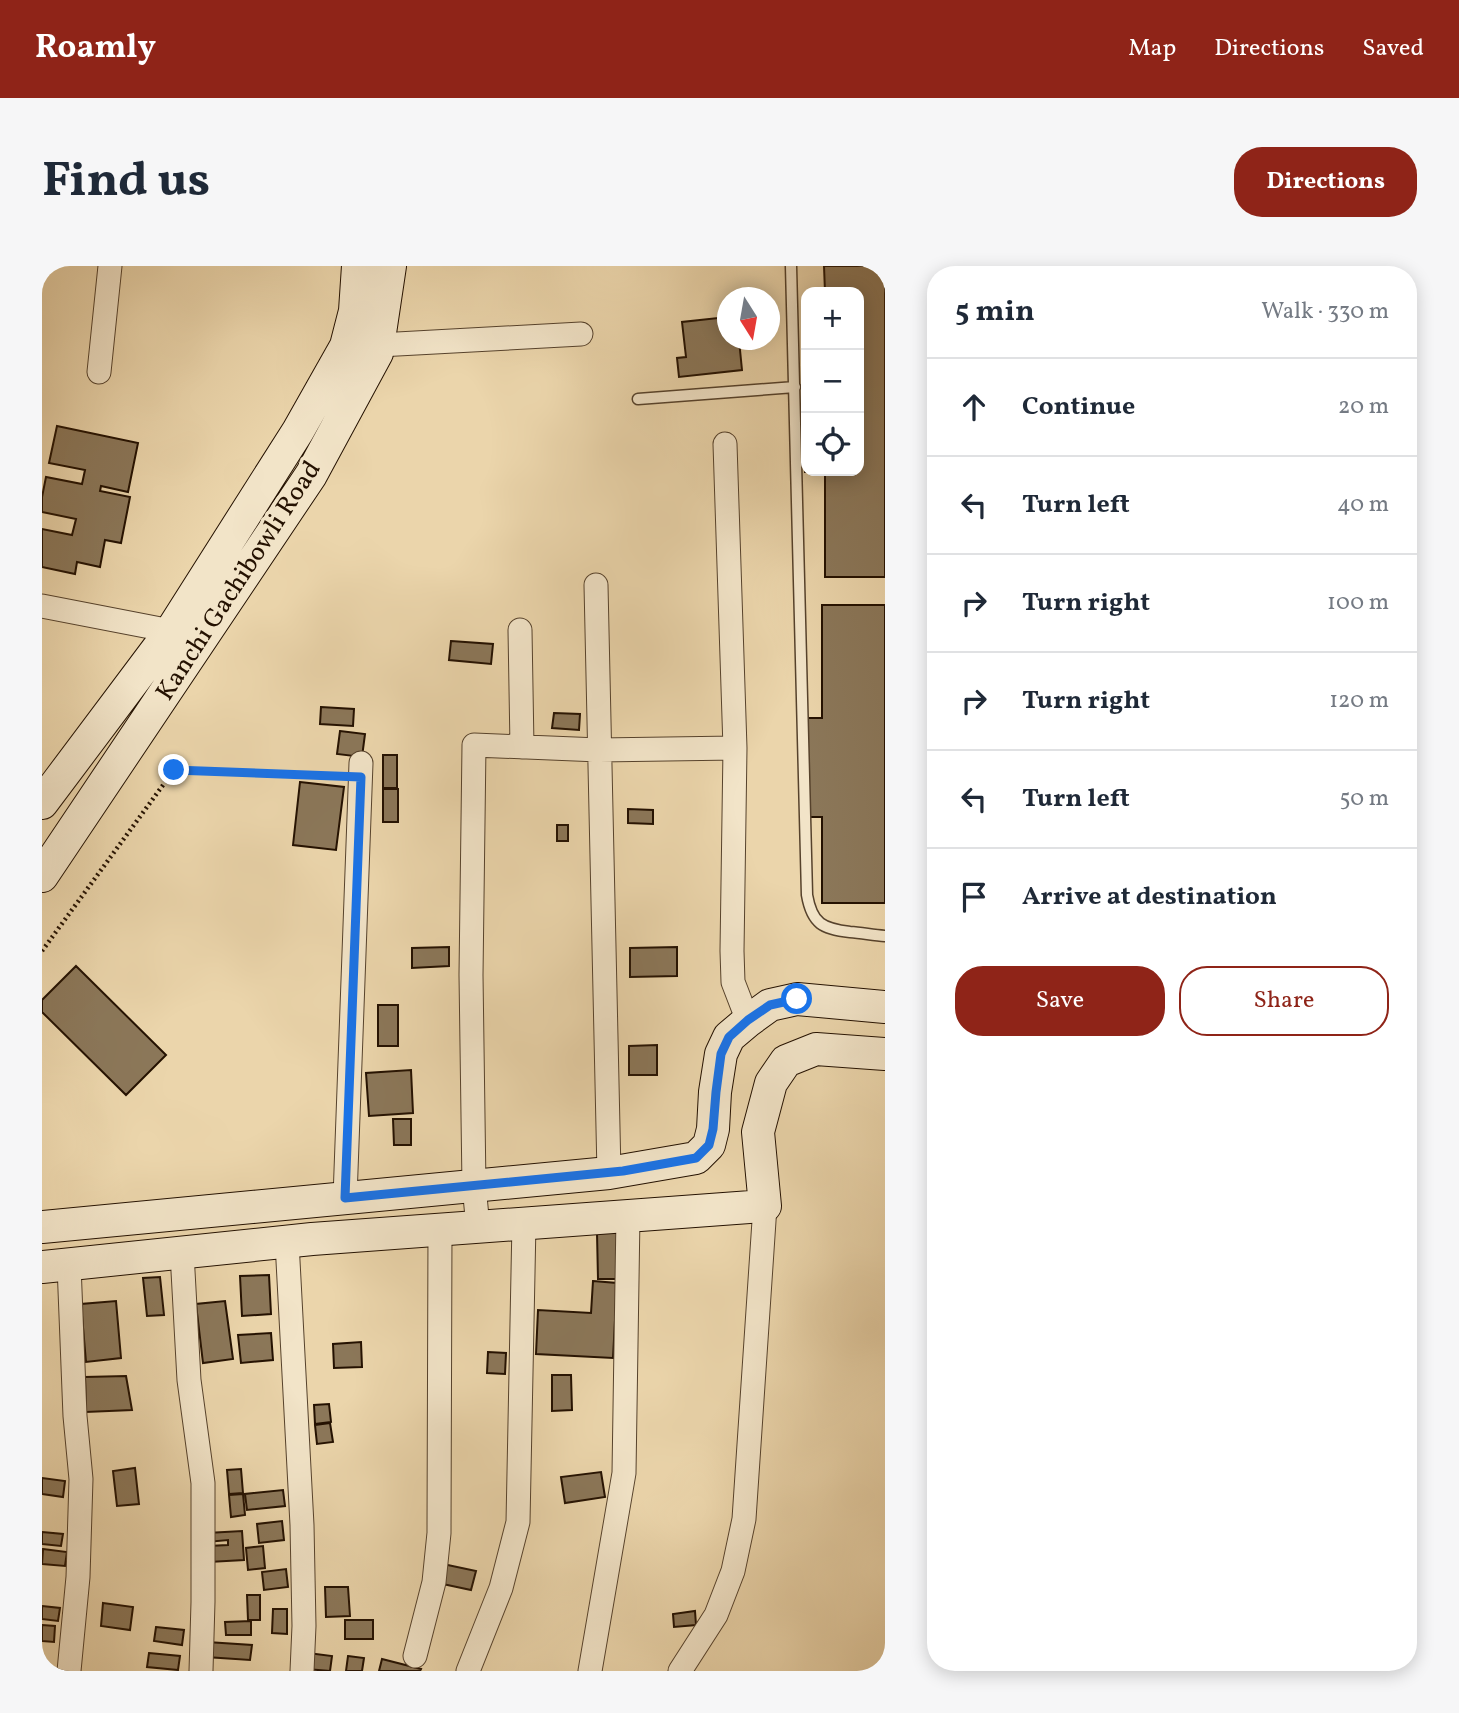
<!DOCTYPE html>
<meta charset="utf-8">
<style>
body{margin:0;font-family:Vollkorn,serif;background:#f6f6f7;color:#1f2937}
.controls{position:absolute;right:21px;top:21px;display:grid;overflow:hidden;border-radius:14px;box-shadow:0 4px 18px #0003}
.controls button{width:63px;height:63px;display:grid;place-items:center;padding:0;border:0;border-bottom:2px solid #e0e1e3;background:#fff;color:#1f2937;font:35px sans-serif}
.compass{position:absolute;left:675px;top:21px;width:63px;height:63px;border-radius:50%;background:#fff;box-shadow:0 4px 18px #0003;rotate:169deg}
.stop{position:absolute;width:21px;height:21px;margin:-16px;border:5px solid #1a73e8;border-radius:50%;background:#fff}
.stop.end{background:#1a73e8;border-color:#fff;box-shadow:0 2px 7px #0008}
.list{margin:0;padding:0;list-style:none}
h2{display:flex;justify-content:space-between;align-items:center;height:91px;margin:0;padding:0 28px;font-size:30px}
h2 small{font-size:23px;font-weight:400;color:#747a83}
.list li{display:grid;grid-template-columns:46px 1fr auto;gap:21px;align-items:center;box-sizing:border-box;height:98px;padding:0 28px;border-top:2px solid #e0e1e3}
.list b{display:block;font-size:26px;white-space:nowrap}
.list em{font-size:23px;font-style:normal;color:#747a83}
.actions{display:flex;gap:14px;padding:21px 28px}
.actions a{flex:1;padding:16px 0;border:2px solid #8f2418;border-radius:28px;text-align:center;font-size:24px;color:#8f2418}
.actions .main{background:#8f2418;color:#fff}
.icon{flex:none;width:38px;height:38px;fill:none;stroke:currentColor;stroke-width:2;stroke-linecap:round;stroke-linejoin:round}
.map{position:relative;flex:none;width:843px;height:1405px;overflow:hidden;border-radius:28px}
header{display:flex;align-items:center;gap:42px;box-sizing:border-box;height:98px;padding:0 35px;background:#8f2418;color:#fff}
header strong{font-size:33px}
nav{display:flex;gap:38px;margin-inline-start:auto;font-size:24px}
.intro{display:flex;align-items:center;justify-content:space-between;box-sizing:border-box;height:168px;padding:0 42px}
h1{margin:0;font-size:49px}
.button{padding:18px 32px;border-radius:28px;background:#8f2418;color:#fff;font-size:24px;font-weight:700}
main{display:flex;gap:42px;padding:0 42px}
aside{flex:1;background:#fff;border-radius:28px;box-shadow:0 4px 18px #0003}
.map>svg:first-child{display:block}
.building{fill:#8b7759;stroke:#241101;stroke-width:2}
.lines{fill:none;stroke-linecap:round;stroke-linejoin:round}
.lane-casing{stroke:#56422c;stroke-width:13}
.street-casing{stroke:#56422c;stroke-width:25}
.secondary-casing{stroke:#241101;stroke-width:34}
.path{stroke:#241101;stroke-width:4.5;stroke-dasharray:2 3.5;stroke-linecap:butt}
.lane{stroke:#f2e4c8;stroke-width:10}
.street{stroke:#f2e4c8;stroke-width:23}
.secondary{stroke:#f2e4c8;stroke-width:32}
.route{stroke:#1a73e8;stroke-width:9}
.labels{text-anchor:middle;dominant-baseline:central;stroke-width:7;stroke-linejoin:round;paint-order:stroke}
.street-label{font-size:26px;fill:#241101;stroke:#f2e4c8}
</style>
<header>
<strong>Roamly</strong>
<nav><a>Map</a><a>Directions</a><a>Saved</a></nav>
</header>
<div class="intro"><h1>Find us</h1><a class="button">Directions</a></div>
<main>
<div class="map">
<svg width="843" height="1405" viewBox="0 0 843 1405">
<rect width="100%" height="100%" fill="#ebd5ab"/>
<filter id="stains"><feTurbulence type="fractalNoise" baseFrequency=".00286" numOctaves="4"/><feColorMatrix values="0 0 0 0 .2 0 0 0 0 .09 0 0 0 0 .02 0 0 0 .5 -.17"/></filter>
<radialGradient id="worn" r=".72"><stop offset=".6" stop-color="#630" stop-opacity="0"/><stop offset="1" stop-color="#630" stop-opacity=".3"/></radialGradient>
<path class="building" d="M782,0H843V311H783V206H763V98L764,205H817V26H783Z
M685,51V74H697L700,104L637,111L635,92L644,91L640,56Z
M15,160L96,177L86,226L59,220L58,225L88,231L79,277L63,274L58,301L35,296L33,308L0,301V263L30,269L34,253L0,246V231L4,211L40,218L43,204L7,197Z
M780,339H843V637H780V551H766L765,452H780Z
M409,375L451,378L449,398L407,394Z
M279,441L312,443L311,460L278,458Z
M512,447L538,448L537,464L510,462Z
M298,465L323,468L320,491L295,488Z
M341,489H355V522H341Z
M258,516L302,521L294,584L251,579Z
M341,523H356V556H341Z
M586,543L611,544V558L586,557Z
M515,559H526V575H515Z
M407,681V700L370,702V682Z
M635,681V710L588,711V682Z
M34,700L124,789L84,829L0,746V734Z
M336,739H356V780H336Z
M615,779V809H587V780Z
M369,804L371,847L327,850L324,807Z
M351,853H369V879H352Z
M555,967H577V1013H556Z
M227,1009L229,1048L200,1050L198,1010Z
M118,1011L122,1049L105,1050L101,1012Z
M551,1015L575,1017L571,1092L494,1088L496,1044L549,1047Z
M74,1035L79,1092L44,1096L39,1038Z
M183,1035L191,1093L161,1097L154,1038Z
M229,1067L231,1094L199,1097L196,1069Z
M319,1076L320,1101L292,1102L291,1078Z
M446,1086L464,1087L463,1108L445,1107Z
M510,1109H529L530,1144L510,1145Z
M84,1110L90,1144L44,1146L43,1111Z
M287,1138L289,1156L273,1158L272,1139Z
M288,1157L291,1176L275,1178L273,1159Z
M93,1202L97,1238L75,1240L71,1205Z
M199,1203L201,1227L187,1228L185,1204Z
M559,1206L563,1231L523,1237L519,1211Z
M0,1212L23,1215L21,1231L0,1228Z
M241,1224L243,1240L205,1244L203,1228Z
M201,1228L203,1249L189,1251L187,1229Z
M240,1255L242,1274L217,1277L215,1258Z
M200,1265L202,1294L167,1296L166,1280L186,1279V1274L165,1276V1267Z
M0,1266L21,1268L19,1280L0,1278Z
M221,1280L223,1302L206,1304L204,1282Z
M1,1283L25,1286L23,1300L0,1298Z
M401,1298L434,1305L429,1324L396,1317Z
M244,1303L246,1321L222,1324L220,1306Z
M283,1321H306L308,1350L284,1351Z
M205,1329H218V1354H206Z
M61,1337L91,1341L88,1364L59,1360Z
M0,1340L18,1342L16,1355L0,1353Z
M231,1343H245V1368L230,1367Z
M653,1345L654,1359L632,1361L631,1348Z
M303,1354H331V1373H303Z
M209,1355V1369H184L183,1356Z
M0,1359L13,1360L12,1376L0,1375Z
M114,1361L142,1364L140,1379L112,1375Z
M165,1376L210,1379L208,1394L164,1391Z
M107,1387L138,1390L136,1404L105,1401Z
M266,1387L290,1390L288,1405L264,1403Z
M306,1390L322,1392L320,1405H304Z
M340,1393L379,1403L378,1405H337Z"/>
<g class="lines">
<g class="lane-casing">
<path id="lane" d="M749,0L765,629C770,658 781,663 808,666C820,667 831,669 843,670
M596,133L753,121"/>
</g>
<g class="street-casing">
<path id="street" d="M337,79L539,68
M57,106L68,0
M683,178L693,482L690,685L691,716L706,755
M554,319L567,907
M0,340L129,365
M478,364L480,481
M303,932L319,497
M436,961L432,920L429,709L432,479L557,484L693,482
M245,976L260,1259L262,1360L260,1405
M140,987L147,1114L161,1217V1336L159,1405
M27,999L33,1150L39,1213L36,1311L27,1405
M373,1390L392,1316L397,1267L398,964
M426,1405L459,1322L476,1256L482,957
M548,1405L582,1207L586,950
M638,1405L674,1349L691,1305L702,1253L723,940"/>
</g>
<g class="secondary-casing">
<path id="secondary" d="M0,537L129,365L256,165L304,80L313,45L316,0
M0,610L269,209L335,87L348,0
M0,961L567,907L654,892L667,879L671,863L673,826L679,788L687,771L706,755L728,739L755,733L843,741
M0,1001L270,973L723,940L716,866L729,817L744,795L774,783L843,788"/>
</g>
<path class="path" d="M0,685L132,504L297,510"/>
<use href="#lane" class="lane"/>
<use href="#street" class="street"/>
<use href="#secondary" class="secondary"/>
</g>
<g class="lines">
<path class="route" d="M132,504L319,511L303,932L581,905L654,892L667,879L671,863L674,826L679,788L687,771L706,754L728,739L755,733"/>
</g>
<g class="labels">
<g class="street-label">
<text transform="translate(197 315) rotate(-57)">Kanchi Gachibowli Road</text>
</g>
</g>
<rect width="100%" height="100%" filter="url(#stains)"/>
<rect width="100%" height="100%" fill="url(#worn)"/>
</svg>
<div class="controls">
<button>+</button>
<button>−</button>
<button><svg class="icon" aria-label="locate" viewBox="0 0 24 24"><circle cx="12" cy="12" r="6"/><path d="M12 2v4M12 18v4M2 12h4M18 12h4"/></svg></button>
</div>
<svg class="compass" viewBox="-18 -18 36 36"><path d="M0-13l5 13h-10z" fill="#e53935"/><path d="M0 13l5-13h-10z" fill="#747a83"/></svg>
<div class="stop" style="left:755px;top:733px"></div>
<div class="stop end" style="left:132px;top:504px"></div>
</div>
<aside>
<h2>5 min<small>Walk · 330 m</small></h2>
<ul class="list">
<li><svg class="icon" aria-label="ahead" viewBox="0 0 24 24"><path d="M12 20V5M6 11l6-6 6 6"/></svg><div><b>Continue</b></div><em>20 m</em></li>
<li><svg class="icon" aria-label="left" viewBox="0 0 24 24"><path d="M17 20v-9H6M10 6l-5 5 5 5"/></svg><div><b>Turn left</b></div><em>40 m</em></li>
<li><svg class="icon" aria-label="right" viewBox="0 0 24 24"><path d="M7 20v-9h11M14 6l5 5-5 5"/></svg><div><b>Turn right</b></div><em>100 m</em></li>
<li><svg class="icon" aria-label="right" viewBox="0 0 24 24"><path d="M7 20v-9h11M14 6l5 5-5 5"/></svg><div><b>Turn right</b></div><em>120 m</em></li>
<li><svg class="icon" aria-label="left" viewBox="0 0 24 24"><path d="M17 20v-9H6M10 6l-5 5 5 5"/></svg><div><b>Turn left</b></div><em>50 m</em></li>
<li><svg class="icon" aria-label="arrive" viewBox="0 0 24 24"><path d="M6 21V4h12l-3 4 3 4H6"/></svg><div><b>Arrive at destination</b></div></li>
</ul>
<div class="actions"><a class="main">Save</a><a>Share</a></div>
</aside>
</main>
